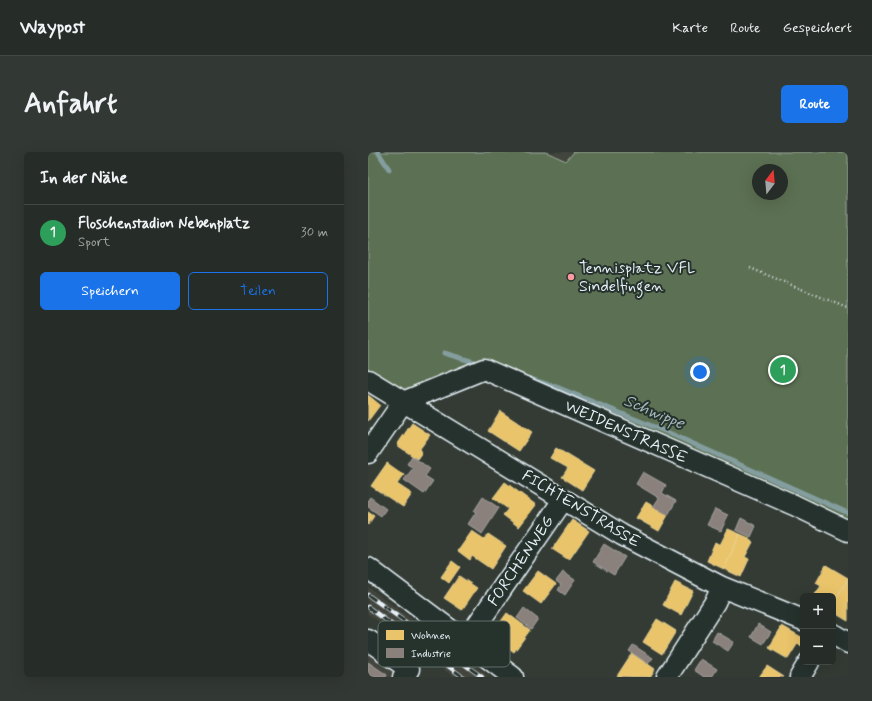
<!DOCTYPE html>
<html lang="de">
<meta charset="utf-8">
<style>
body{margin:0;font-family:Mynerve,sans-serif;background:#323833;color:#f1f3f6}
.controls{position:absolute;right:12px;bottom:12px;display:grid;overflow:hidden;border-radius:6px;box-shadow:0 4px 16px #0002}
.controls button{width:36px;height:36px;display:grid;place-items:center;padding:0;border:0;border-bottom:1px solid #424844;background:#262c27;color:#f1f3f6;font:20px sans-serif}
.compass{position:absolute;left:384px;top:12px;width:36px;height:36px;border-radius:50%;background:#262c27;box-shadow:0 4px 16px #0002;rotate:16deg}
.you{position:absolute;left:332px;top:220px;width:14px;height:14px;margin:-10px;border:3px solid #fff;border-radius:50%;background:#1a73e8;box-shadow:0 0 0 6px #1a73e833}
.badge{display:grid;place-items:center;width:26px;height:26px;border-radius:50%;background:#1a73e8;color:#fff;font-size:13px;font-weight:700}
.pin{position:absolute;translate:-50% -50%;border:2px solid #fff;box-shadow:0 1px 4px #0006}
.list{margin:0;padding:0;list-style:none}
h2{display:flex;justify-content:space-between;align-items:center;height:52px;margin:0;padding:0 16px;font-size:17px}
h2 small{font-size:13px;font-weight:400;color:#a4a7a7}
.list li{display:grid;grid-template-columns:26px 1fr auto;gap:12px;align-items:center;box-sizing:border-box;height:56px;padding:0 16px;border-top:1px solid #424844}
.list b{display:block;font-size:15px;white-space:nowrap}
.list p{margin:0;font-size:13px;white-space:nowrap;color:#a4a7a7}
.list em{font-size:13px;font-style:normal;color:#a4a7a7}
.actions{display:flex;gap:8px;padding:12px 16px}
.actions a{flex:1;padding:9px 0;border:1px solid #1a73e8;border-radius:6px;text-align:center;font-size:14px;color:#1a73e8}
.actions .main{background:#1a73e8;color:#fff}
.map{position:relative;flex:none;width:480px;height:525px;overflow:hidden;border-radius:6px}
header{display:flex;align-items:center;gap:24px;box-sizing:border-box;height:56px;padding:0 20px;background:#262c27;border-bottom:1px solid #424844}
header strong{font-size:19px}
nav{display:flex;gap:22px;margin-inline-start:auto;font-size:14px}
.intro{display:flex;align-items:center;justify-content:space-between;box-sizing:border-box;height:96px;padding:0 24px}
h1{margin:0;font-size:28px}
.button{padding:10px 18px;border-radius:6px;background:#1a73e8;color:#fff;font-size:14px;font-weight:700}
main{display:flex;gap:24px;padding:0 24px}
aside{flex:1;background:#262c27;border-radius:6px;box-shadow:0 4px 16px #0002}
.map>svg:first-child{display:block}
.built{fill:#42453c}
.green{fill:#5c6f52;stroke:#a2b0a5;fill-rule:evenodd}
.homes{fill:#e9c46a;stroke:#e9d295}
.industry{fill:#8a817c;stroke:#a6a3a1}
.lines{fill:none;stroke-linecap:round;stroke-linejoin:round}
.stream{stroke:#849ea0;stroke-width:5}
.minor-casing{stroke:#e8f1f8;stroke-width:23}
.path{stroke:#e8f1f8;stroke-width:2.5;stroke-dasharray:1 3;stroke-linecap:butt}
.minor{stroke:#26332d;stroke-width:20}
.rail-casing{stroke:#e8f1f8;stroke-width:4.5}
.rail{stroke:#26332d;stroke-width:3;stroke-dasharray:9;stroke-linecap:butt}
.poi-dot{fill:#ff9aa2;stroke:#26332d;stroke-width:1.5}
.labels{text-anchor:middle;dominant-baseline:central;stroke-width:4;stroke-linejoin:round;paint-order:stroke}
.poi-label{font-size:16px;fill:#e8f1f8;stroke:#26332d;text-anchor:start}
.street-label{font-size:16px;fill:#e8f1f8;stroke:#26332d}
.water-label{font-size:17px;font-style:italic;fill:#a6babe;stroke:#26332d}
.key{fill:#26332d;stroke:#606c6a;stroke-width:1}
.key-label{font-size:11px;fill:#e8f1f8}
</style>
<header>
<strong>Waypost</strong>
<nav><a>Karte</a><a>Route</a><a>Gespeichert</a></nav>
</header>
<div class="intro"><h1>Anfahrt</h1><a class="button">Route</a></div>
<main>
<aside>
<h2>In der Nähe<small></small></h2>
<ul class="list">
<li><span class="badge" style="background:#2e9e5b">1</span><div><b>Floschenstadion Nebenplatz</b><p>Sport</p></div><em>30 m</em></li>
</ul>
<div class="actions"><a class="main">Speichern</a><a>Teilen</a></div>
</aside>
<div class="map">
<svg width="480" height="525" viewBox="0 0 480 525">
<rect width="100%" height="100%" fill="#333b34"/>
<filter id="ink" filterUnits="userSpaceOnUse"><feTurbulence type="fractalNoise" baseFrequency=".025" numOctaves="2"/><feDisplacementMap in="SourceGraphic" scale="8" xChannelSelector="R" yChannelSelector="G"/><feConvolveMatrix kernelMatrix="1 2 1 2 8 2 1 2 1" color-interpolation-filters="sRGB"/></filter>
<g filter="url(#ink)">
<path class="built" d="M178,0H206L198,9Z
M0,435L122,525H86L0,462Z
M0,497L39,525H0Z"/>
<path class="green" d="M0,0H178L198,9L206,0H480V375L120,214L35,243L0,226ZM390,18H414V42H390Z"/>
<path class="homes" d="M0,243L12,253L0,269Z
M132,259L164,280L151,299L120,279Z
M44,271L62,283L51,298L54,300L49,307L29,293Z
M188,296L226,319L214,338L194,325L200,316L182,306Z
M19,311L36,323L29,332L44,342L35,355L3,334Z
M137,330L168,353L151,375L135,363L140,357L125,346Z
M278,350L300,363L291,379L268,366Z
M0,360L6,364L0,373Z
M204,368L221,379L201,408L184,397Z
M360,377L372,382L356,417L339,409L347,390L352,393Z
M104,379L116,387L120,382L138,394L123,417L104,404L102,408L90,399Z
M372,382L381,386V388L385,390L377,405L381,407L373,425L356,417Z
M84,409L92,415L81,431L73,425Z
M458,413L480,426L465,452V444H446L453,434L448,431Z
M170,419L188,432L173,452L155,439Z
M91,424L109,436L94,458L76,446Z
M480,427V469L465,460V452Z
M307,430L325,439L313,463L295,453Z
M139,461L162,478L146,500L123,483Z
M289,467L308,479L294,502L275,490Z
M414,474L435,486V490L433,494L430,491L420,507L401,496Z
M264,501L287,517L282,525L249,524Z
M399,514L416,525H391Z"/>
<path class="industry" d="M44,304L62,317L57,324L65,329L56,342L36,328L45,316L39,312Z
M275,320L298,333L294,341L308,349L300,363L285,355L291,346L268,332Z
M2,345L18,357L13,364L0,355V348Z
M115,345L131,356L114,382L100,372L108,360L106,359Z
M347,357L360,363L353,379L339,373Z
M373,366L388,374L383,385L368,378Z
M236,392L257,405L246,423L225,410Z
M195,420L207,428L197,443L190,438L193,433L188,429Z
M156,456L170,467L163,477L149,466Z
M390,472L403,480L395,492L383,485Z
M349,480L366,490L360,499L344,489Z
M265,493L285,506L280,512L261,499Z
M333,507L349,517L344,525H336L326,518Z
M0,510L19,523L18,525H0Z"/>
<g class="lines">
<path class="stream" d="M10,0L21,17
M76,201L113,212
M162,227L191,236L301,281L480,361"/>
<g class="minor-casing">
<path id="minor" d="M0,228L254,383L354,435L435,468
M35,250L116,217L426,353L480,379
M0,301L35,250
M0,416L145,525
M465,482L480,491
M0,488L41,517L35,525
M98,489L195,348
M299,525L347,450L354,435
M432,525L441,510"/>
</g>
<path class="path" d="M382,116L480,156"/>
<use href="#minor" class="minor"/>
<g class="rail-casing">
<path id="rail" d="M0,443L114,525
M0,455L95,525"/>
</g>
<use href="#rail" class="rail"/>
</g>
</g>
<circle class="poi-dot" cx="203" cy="125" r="4"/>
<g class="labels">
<g class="poi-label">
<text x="211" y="116">Tennisplatz VFL<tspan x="211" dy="18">Sindelfingen</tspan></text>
</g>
<g class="street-label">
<text transform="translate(258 280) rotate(24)">WEIDENSTRASSE</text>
<text transform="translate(213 357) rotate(31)">FICHTENSTRASSE</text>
<text transform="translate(153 409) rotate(-56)">FORCHENWEG</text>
</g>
<g class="water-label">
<text transform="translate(286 260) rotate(23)">Schwippe</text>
</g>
</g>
<rect x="10" y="469" width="132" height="46" rx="6" class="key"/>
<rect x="18" y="478" width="18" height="10" fill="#e9c46a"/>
<rect x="18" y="496" width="18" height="10" fill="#8a817c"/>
<g class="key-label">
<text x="43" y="487">Wohnen</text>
<text x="43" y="505">Industrie</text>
</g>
</svg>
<div class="controls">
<button>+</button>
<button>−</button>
</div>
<svg class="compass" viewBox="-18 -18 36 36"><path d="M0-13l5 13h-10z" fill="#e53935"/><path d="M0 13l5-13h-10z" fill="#a4a7a7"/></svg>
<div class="you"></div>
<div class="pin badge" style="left:415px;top:218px;background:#2e9e5b">1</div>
</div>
</main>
